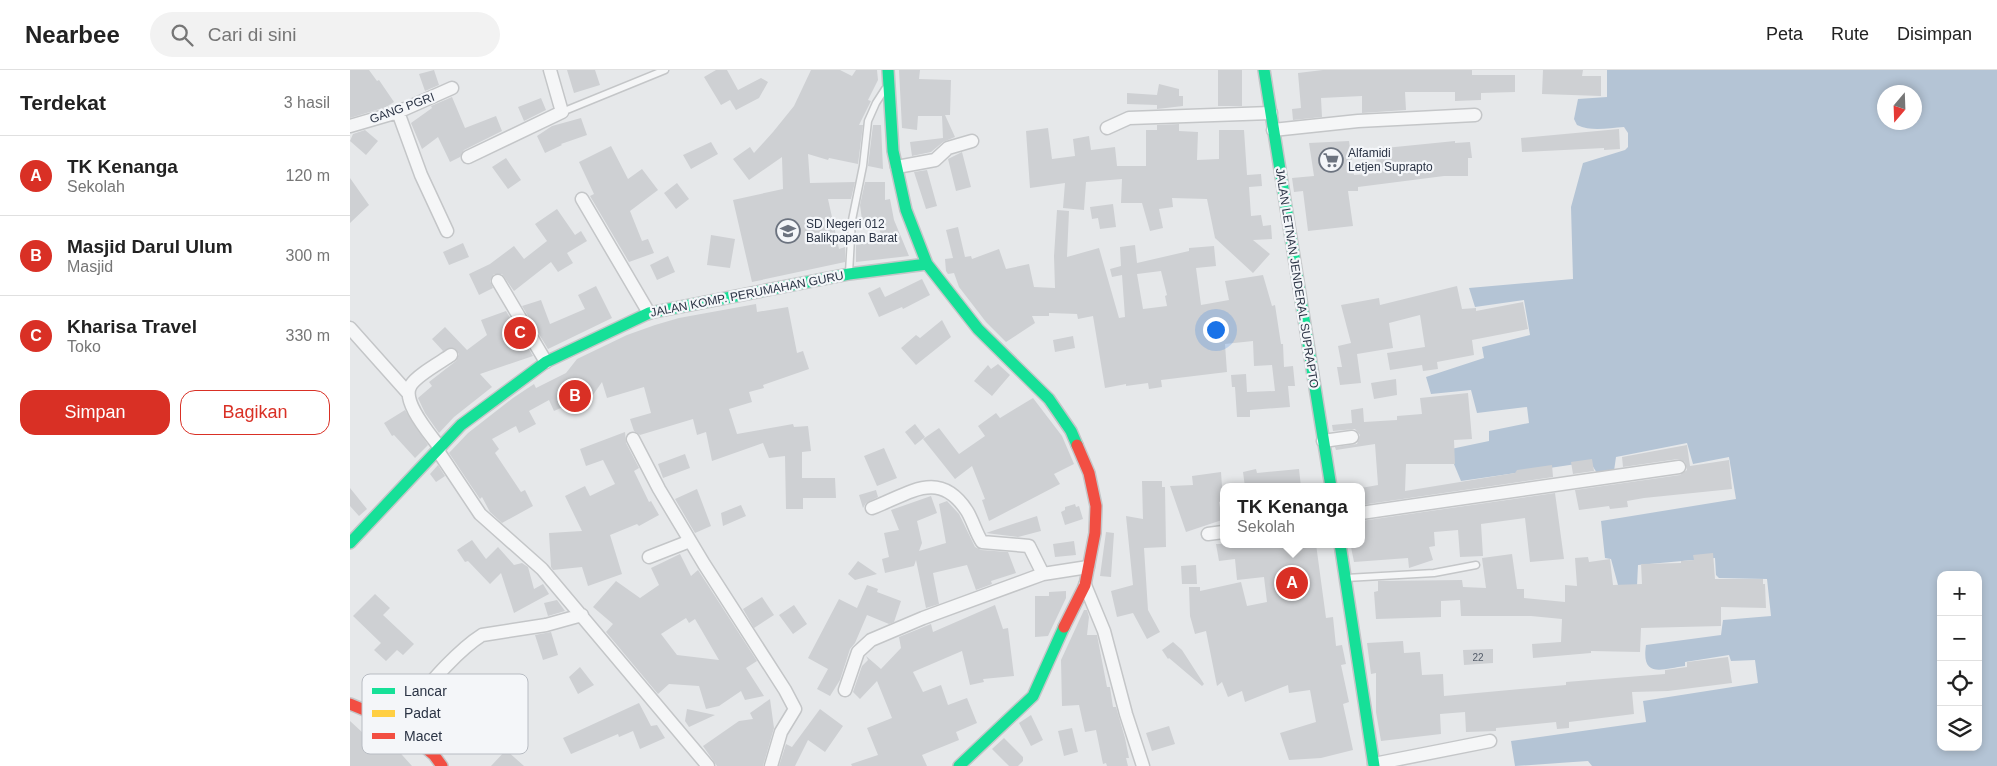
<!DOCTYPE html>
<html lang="id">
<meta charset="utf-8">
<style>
body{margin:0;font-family:Helvetica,sans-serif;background:#f2f2f2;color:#222}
.controls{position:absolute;right:15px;bottom:15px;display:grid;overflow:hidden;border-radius:10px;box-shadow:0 2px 8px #0003}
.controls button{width:45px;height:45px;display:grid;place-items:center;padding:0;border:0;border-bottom:1px solid #e0e0e0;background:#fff;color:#222;font:25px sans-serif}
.compass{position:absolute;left:1527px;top:15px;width:45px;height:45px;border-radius:50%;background:#fff;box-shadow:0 2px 8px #0003;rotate:199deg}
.you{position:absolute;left:865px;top:259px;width:18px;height:18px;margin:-12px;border:4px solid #fff;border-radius:50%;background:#1a73e8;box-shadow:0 0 0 8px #1a73e833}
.badge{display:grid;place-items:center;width:32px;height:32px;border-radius:50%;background:#d93025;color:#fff;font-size:16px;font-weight:700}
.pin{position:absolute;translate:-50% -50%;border:2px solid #fff;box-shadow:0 1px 5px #0006}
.popup{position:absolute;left:870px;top:413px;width:145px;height:65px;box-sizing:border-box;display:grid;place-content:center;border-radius:10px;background:#fff;filter:drop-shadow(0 1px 4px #0005);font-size:16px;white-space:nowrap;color:#767676}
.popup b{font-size:19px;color:#222}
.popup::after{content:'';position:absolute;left:50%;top:100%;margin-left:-10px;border:10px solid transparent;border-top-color:#fff}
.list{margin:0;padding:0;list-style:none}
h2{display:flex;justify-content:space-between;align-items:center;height:65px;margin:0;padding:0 20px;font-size:21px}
h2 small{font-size:16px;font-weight:400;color:#767676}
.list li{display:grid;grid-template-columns:32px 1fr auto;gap:15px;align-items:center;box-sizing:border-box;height:80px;padding:0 20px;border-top:1px solid #e0e0e0}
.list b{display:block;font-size:19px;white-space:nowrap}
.list p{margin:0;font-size:16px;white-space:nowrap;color:#767676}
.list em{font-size:16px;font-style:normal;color:#767676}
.actions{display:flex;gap:10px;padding:15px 20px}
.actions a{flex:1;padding:11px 0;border:1px solid #d93025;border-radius:15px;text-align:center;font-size:18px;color:#d93025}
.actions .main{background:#d93025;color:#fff}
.icon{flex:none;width:28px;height:28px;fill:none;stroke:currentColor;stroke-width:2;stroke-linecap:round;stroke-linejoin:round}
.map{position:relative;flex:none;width:1647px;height:696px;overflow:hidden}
header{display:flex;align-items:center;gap:30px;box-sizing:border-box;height:70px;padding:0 25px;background:#fff;border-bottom:1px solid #e0e0e0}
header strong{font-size:24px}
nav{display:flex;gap:28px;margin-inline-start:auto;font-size:18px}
.search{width:350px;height:45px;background:#f2f2f2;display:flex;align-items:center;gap:12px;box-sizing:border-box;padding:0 18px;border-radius:28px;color:#767676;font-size:19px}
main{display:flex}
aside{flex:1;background:#fff}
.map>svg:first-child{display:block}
.water{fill:#b4c4d5;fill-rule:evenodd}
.building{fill:#ced0d3;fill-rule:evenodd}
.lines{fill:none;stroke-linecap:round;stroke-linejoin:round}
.lane-casing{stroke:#c4c6c8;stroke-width:9}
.street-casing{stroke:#c4c6c8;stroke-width:15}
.fast-casing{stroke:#c4c6c8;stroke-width:14}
.jam-casing{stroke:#c4c6c8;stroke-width:14}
.lane{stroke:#f5f6f7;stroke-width:6}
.street{stroke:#f5f6f7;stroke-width:12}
.fast{stroke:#16e098;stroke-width:11}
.jam{stroke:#f24e42;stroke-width:11}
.labels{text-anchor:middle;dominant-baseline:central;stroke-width:4.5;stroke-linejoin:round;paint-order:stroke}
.number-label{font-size:10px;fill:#545c69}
.street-label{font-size:12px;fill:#2b3445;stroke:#f4f6f9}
.poi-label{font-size:12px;fill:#2b3445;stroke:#f4f6f9;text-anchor:start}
.key{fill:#f4f6f9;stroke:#b8bcc3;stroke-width:1}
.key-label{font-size:14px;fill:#2b3445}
</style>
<header>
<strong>Nearbee</strong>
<div class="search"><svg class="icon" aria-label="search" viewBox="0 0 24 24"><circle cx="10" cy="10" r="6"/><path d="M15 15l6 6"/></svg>Cari di sini</div>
<nav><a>Peta</a><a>Rute</a><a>Disimpan</a></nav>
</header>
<main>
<aside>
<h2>Terdekat<small>3 hasil</small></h2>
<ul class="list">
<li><span class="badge">A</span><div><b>TK Kenanga</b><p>Sekolah</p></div><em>120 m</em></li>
<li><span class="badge">B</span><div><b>Masjid Darul Ulum</b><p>Masjid</p></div><em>300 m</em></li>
<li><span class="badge">C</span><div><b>Kharisa Travel</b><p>Toko</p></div><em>330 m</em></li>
</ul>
<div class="actions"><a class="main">Simpan</a><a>Bagikan</a></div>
</aside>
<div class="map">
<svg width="1647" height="696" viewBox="0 0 1647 696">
<rect width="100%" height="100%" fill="#e6e8ea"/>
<path class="water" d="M1257,0H1647V696H1242L1238,691L1165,696L1161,671L1296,652L1293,631L1408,613L1405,590L1381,591L1379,585L1335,592V596C1312,599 1291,609 1296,575L1371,565L1373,550L1421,546L1417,509L1369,508L1366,505L1365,488L1288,495L1287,516L1268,515L1261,489L1255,488L1251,451L1386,429L1379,387L1343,394L1337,373L1266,387L1264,401L1247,403L1240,392L1111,411L1101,387V379L1139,371V361L1179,353L1177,337L1127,343L1121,320L1081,324L1076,307L1134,288L1132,277L1180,265L1174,230L1125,237L1119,218L1223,209L1221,137L1233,93L1275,80L1278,77V63L1274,57C1258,58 1242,62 1227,55L1224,49L1228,29L1257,27ZM1534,22H1564V52H1534ZM1591,505H1628V677H1591Z"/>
<path class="building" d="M0,0H19L27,11L29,10L44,32L36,37L0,48Z
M84,0L89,15L75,21L69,4Z
M217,0H245L250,15L224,23Z
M366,0H377L388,20L411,8L418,12L409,28L386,40L380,30L371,35L354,7Z
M461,0H490L502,6L506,0H527L528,10L518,30L521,31L509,55H513L508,94L479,88L478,90L458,84L460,113L505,112L501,129H478L489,179L495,177V192L402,212L383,130L433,119L432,87L399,110L383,89L400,77L404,83L423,62L444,36Z
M549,0H570L569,9L601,10L600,45H595L605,67L593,72L581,82L562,86L560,72L593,68L592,46H568L567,60L552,58Z
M868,0H892V36H868Z
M973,0H1122V5H1165V22L1131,23V30L1105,31V22H1055L1056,40L1012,43V26L971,28L972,47L943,50L942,39L951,38L948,3Z
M1193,0H1233L1232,6H1251V26L1192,24Z
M809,14L829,19V26H833V36L807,39V35L777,34V23L807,25Z
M102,27L115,58L146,46L152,61L114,80L110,87L100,92L88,67L72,79L61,53L82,38L81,36Z
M191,28L196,40L174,51L168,37Z
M231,48L237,65L211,74L212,75L195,83L187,66L202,56Z
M829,54V61L848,62L847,90L869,89V60H894L897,105L911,104L912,116L899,117L901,146L911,145L913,156L921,155L922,169L903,170L920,184L903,203L865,168L857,129L822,128L823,137L809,139L813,158L800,161L792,133H771L772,109L736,112L734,140L713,138L715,113L680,118L676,61L698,58L702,89L725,86L723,69L739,66L741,80L765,77L767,96H796V60H807V55Z
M523,55H531L533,99L518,96Z
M1269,59L1270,79L1254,80V78L1172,82L1171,68Z
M15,60L28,71L16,85L0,71L3,64Z
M999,71L1004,105L1028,103L1025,79L1105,71V73L1120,72L1122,88H1118V106H1094L1008,117V121H998L1003,156L958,161L953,121L944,122L942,108L964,106L959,73Z
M361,72L368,84L341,99L333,85Z
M261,76L278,109L292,99L308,120L280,141L292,171L298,169L304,183L279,192L240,126L244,124L229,92Z
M612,82L621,117L606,121L598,89Z
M156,88L171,110L158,119L142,97Z
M577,100L587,136L576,139L564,102Z
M0,108L19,135L0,153Z
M515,112H535V130L540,129L544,150L559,186L506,192V175L532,170L527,149L512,150L510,135Z
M327,113L339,129L326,139L314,123Z
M763,134L766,157L750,159L748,148L742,149L740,137Z
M207,139L225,165L231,161L237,171L217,183L223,193L208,202L201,192L164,221L152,204H144L140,211L143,218L129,225L119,204L140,194L164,176L174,189L197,171L185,154Z
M707,140L719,141L717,187L749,178L769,248L775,247L772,205L762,207L760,199L771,196L770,177L785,175L787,193L839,181V178L864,176L866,196L846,198L851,235L879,230L875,211L913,205L922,236L925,235L931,274H933L934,297L943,296L945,316H938L940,337L900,340V347H887L885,317H882L881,305L896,304L897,322L925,321L922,295L904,296L903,271L875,274L877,302L811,310L812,317L799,319L798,313L776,316V314L755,318L743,246L728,249L727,244L699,243V246H682L685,253L656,272L636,252L609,217L604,203L598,204L596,201L595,189L603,188L596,160L608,157L615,187L621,186L622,189L649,179L656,199L679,194L684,217L705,218L704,186ZM811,201L817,225L815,226L817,236L793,239L787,204Z
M361,165L385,169L380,198L357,195Z
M113,173L119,187L99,195L93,182Z
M318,186L325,202L307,210L300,195Z
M572,209L580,225L553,239L552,237L529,247L518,223L530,217L535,227Z
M246,216L262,248L198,279L172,236L191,230L200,254L235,239L228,225Z
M1107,216L1112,239L1126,238V241L1173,232L1178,259L1122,270L1124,285L1087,292L1088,299L1073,301L1072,295L1040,300L1037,283L1075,277L1070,245L1039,253L1043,278L1007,284L1011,313L990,315L987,297H992L988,276L1001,273L991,235L1029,228L1030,235Z
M406,234L407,242L438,237L447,283L453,281L459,299L413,315L414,318L399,322L402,332L379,339L387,364L443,354L444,357L458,356L461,381L452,382V408H485L486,428H453V439H436L435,386L419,388L413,373L362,391L356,362L347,365L343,349L290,365L284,361L280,349L301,343L294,317L257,328L252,312L238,332L233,328L204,341L199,330L179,341L186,354L169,363L166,356L142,369L149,379L145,383L171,422L175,420L183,436L152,453L140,442L132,427L130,429L99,383L118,363L163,328L184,314L186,318L216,303L227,289L277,265L305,255L329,248Z
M156,241L183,286L130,304L142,317L104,347L89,363L75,343L68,328L82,316L79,312L106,291L109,284L104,278L93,281L82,269L95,257L117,280L137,265L131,250Z
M592,250L601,267L566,295L551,278L566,265L570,268Z
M723,266L725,278L705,282L703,270Z
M648,294L660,305L642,326L624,311L638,295L641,299Z
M1046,309L1047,325L1024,329L1021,313Z
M1118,323L1122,369L1104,370L1105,394H1056L1055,421L1165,403L1167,400L1202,395L1203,407L1011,435V418L1028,415L1025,374L986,380L985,377L1007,374L1010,365L1005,359L983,361L982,355L1002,353L1001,340L1013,338L1014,352L1047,350V346L1072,344L1070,328Z
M683,328L712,366L724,394L704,404L710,414L639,451L632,430L635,429L622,396L605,409L573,369L589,358L609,384L635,366L628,356L646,343L650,348Z
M55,340L78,375L65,388L44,365L42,366L34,353Z
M565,354L575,367L565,375L555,362Z
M275,362L276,373L289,398L284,401L299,432L301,431L309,445L289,456L287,454L260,465L272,504L238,516L232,497L203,500L201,497L199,463L232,461L215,426L235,416L240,426L265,414L253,390L236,396L230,379Z
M1337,375L1340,396L1379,390L1382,419L1294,428L1277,431L1278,437L1260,439L1259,436L1229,440L1225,420L1330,405L1337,400L1335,392L1328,389L1273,397L1272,387Z
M534,378L547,408L527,416L514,386Z
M335,384L340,398L313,408L308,394Z
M1242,389L1244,401L1223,404L1221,392Z
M88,395L95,406L86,412L80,404Z
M906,399L907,403L949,399L951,417H895L893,402Z
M871,402L873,431L869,432L872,450L836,462L820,416L843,415L842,406Z
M792,411H812V417H815L816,477L794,478L798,540L810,562L797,569L783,543L767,547L761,521L783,515L776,446L793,449Z
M0,418L17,439L9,446L0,436Z
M347,419L361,456L345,463L325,429Z
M526,420L528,427L516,433L513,438L509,425Z
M1205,423L1214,489L1180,492L1175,448L1131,454L1133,486L1110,487L1108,460L1084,462L1085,476L1079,477L1083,490L1059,498L1058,488L1004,492L1001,477L1011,476V451Z
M581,426L587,443L567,451L572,473L569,481L596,473L589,434L597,431L609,444L625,477L631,480L658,482L666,503L641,511L642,514L626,520L617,495L583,503L589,534L576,538L566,490L564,496L535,503L532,489L539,487L534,463L549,460L541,440Z
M725,434L726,437L729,436L733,449L715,455L711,442L715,440V437Z
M391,435L396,446L373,456L371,443Z
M687,446L691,461L668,467L636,463Z
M756,462L764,463L761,507L750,506Z
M122,470L136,489L148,477L164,495L172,493L178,497L184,519L193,514L199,524L164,543L151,503L140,514L118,491L115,492L107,480Z
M724,471L726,485L705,487L703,474Z
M866,474H966L976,548L983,547L986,576L992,575L996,594L991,595L999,632L993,634L1003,680L971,688L939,690L930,663L966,652L960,620L939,623L938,615L895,632L892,621L878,627L872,612L867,616L856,561L845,564L840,546L839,517H850V521L891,512L897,536L917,532L914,507L887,510L885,489L869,491Z
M1363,483L1365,509H1413V514H1415L1416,538L1371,537V556L1291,558L1290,582L1241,581V583L1183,588L1182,574L1211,572L1212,549L1181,546H1111L1110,530L1091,531V547L1026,549L1024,522L1028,521V511L1112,510L1113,517L1136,518L1132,488L1162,484L1167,519H1174V528L1215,532V515L1227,516L1225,488L1238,487L1239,492L1260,489L1263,515L1292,514L1291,494L1331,493V491L1344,490L1343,485Z
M330,484L341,506L348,500L407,591L396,598L414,626L395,630L391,621L369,636L356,639L349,616L319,614L308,624L256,562L263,554L243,537L266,511L290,528L309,515L301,498ZM336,548L339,553L345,549L369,590L327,585L311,564Z
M508,491L527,504L505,510L498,504Z
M846,495L847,514H832L831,496Z
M517,515L528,519L527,522L551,531L544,552L539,554L517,545L505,573L500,579L490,610L480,626L467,619L478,599L458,588L489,529L507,538Z
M716,521V528L698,566L685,567V526H699V522Z
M25,524L40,538L33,545L64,574L53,585L47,580L36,591L24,580L31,573L3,546Z
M412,527L424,545L404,558L393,539Z
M207,530L215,541L198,546L194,533Z
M444,535L457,554L443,564L429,545Z
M645,535L653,559L658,558L664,606L633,609L634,612L620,615L612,581L563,602L573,622L591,615L598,635L617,628L627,653L606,662L609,670L572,685L577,696H502L501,694L528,685L517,658L542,648L527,611L510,629L503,622L512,596L518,590L516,586L531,599L551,578L549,567L581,554L583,562Z
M734,540H737L739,547L737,565H747L757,617H760L763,637H766L775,668L779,688H776L778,696H757L756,693L753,694L746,660L735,662L729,635L712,636L711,590Z
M201,562L208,585L193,590L185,565Z
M1053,571L1054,583L1070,582L1072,605L1093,604L1094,626L1216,615V612L1315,604V600L1337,597V592L1378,587L1382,613L1318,621L1282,622L1284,644L1219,652V658L1207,659L1206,652L1146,658V661L1116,662L1115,642L1090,644L1091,664L1031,671L1026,642V603L1021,604L1017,573Z
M823,572L832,580L854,614L852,616L819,588L818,589L812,580Z
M1143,579V593L1114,595L1113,580Z
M230,597L244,615L228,624L219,607Z
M88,617L107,636L93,651L110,669L99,679L82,662L78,666L60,650Z
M420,629L424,658L413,696H367L353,676L389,651L403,649L400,643Z
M289,633L301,656L307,655L315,668L290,679L283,661L269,667L268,664L221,684L213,668Z
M337,639L365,645L339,657L335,651Z
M470,639L493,656L475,682L458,670L445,696H429L436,674L442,677Z
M681,645L693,670L681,676L669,653Z
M0,651L25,674L35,666L62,696H0Z
M819,656L825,674L802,681L796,663Z
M722,658L728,682L714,686L708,661Z
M654,668L673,687V691L668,696H659L642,679Z
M156,680L174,696H141Z"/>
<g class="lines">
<g class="lane-casing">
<path id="lane" d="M212,42L315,0
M499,203L502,150L513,96L518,51L526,33L535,19
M996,508L1084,503L1126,495"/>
</g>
<g class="street-casing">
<path id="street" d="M48,42L71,105L97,161
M0,56L48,42L102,18
M757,58L779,48L921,43
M923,60L1008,51L1125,45
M118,87L212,42L200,0
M547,97L585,90L598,78L622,71
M232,129L299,243
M148,211L196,292
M0,258L58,323
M283,369L309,419L354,494L435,620L445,639L431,662L421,696
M973,371L1002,367
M90,378C81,365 50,331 61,315C67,305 91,292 101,285
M88,381L130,444L192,499L358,696
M522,438C559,424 589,398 617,441C623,451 626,463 632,472L679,476L693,504
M1011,443L1329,397
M858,464L873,462
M299,487L340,471
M735,515L754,561L776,644L793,696
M495,620L508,582L521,570L573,548L693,504L738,497
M46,653C70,626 102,584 132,565L196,555L232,545
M1024,694L1140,671"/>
</g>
<g class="fast-casing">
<path id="fast" d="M538,0L543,81L556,140L577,194L628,259L699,329L721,361L727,375
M914,0L981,417
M0,473L111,355L196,292L299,243L499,204L577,194
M990,474L1024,696
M609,696L683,626L714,557"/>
</g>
<g class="jam-casing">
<path id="jam" d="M714,557L735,515L745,463L746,436L739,403L727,375
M0,634L46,653L84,685L92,696"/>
</g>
<use href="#lane" class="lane"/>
<use href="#street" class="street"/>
<use href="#fast" class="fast"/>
<use href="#jam" class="jam"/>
</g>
<defs>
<g id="supermarket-ring" transform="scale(1.25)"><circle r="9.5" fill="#f4f6f9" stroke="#6c737f" stroke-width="1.5"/><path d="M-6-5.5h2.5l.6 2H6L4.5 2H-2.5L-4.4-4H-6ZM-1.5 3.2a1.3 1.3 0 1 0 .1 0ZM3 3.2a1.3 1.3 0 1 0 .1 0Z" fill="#6c737f"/></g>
<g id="school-ring" transform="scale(1.25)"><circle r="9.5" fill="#f4f6f9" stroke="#6c737f" stroke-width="1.5"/><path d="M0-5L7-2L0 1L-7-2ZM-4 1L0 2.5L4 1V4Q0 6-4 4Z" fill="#6c737f"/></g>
</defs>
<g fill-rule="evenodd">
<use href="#supermarket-ring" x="981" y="90"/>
<use href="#school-ring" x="438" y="161"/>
</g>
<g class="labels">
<g class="number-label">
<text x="1128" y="587">22</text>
</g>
<g class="street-label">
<text transform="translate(52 38) rotate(-20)">GANG PGRI</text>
<text transform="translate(947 208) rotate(81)">JALAN LETNAN JENDERAL SUPRAPTO</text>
<text transform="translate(397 224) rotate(-11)">JALAN KOMP. PERUMAHAN GURU</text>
</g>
<g class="poi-label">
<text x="998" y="83">Alfamidi<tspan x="998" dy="14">Letjen Suprapto</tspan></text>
<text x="456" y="154">SD Negeri 012<tspan x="456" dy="14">Balikpapan Barat</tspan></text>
</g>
</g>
<rect x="12" y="604" width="166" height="80" rx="8" class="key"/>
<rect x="22" y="618" width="23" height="6" fill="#16e098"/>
<rect x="22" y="640" width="23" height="7" fill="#ffcf43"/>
<rect x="22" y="663" width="23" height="6" fill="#f24e42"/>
<g class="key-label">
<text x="54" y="626">Lancar</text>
<text x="54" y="648">Padat</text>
<text x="54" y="671">Macet</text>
</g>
</svg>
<div class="controls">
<button>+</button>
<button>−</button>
<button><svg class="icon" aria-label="locate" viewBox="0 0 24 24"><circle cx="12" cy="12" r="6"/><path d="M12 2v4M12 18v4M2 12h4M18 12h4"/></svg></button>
<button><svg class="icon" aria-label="layers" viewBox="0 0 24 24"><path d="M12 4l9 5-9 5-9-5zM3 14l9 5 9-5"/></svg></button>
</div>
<svg class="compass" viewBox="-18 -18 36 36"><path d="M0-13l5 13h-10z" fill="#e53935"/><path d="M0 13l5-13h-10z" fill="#767676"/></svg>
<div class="you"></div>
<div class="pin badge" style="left:942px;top:513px">A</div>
<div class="popup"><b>TK Kenanga</b>Sekolah</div>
<div class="pin badge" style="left:225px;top:326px">B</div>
<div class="pin badge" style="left:170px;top:263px">C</div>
</div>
</main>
